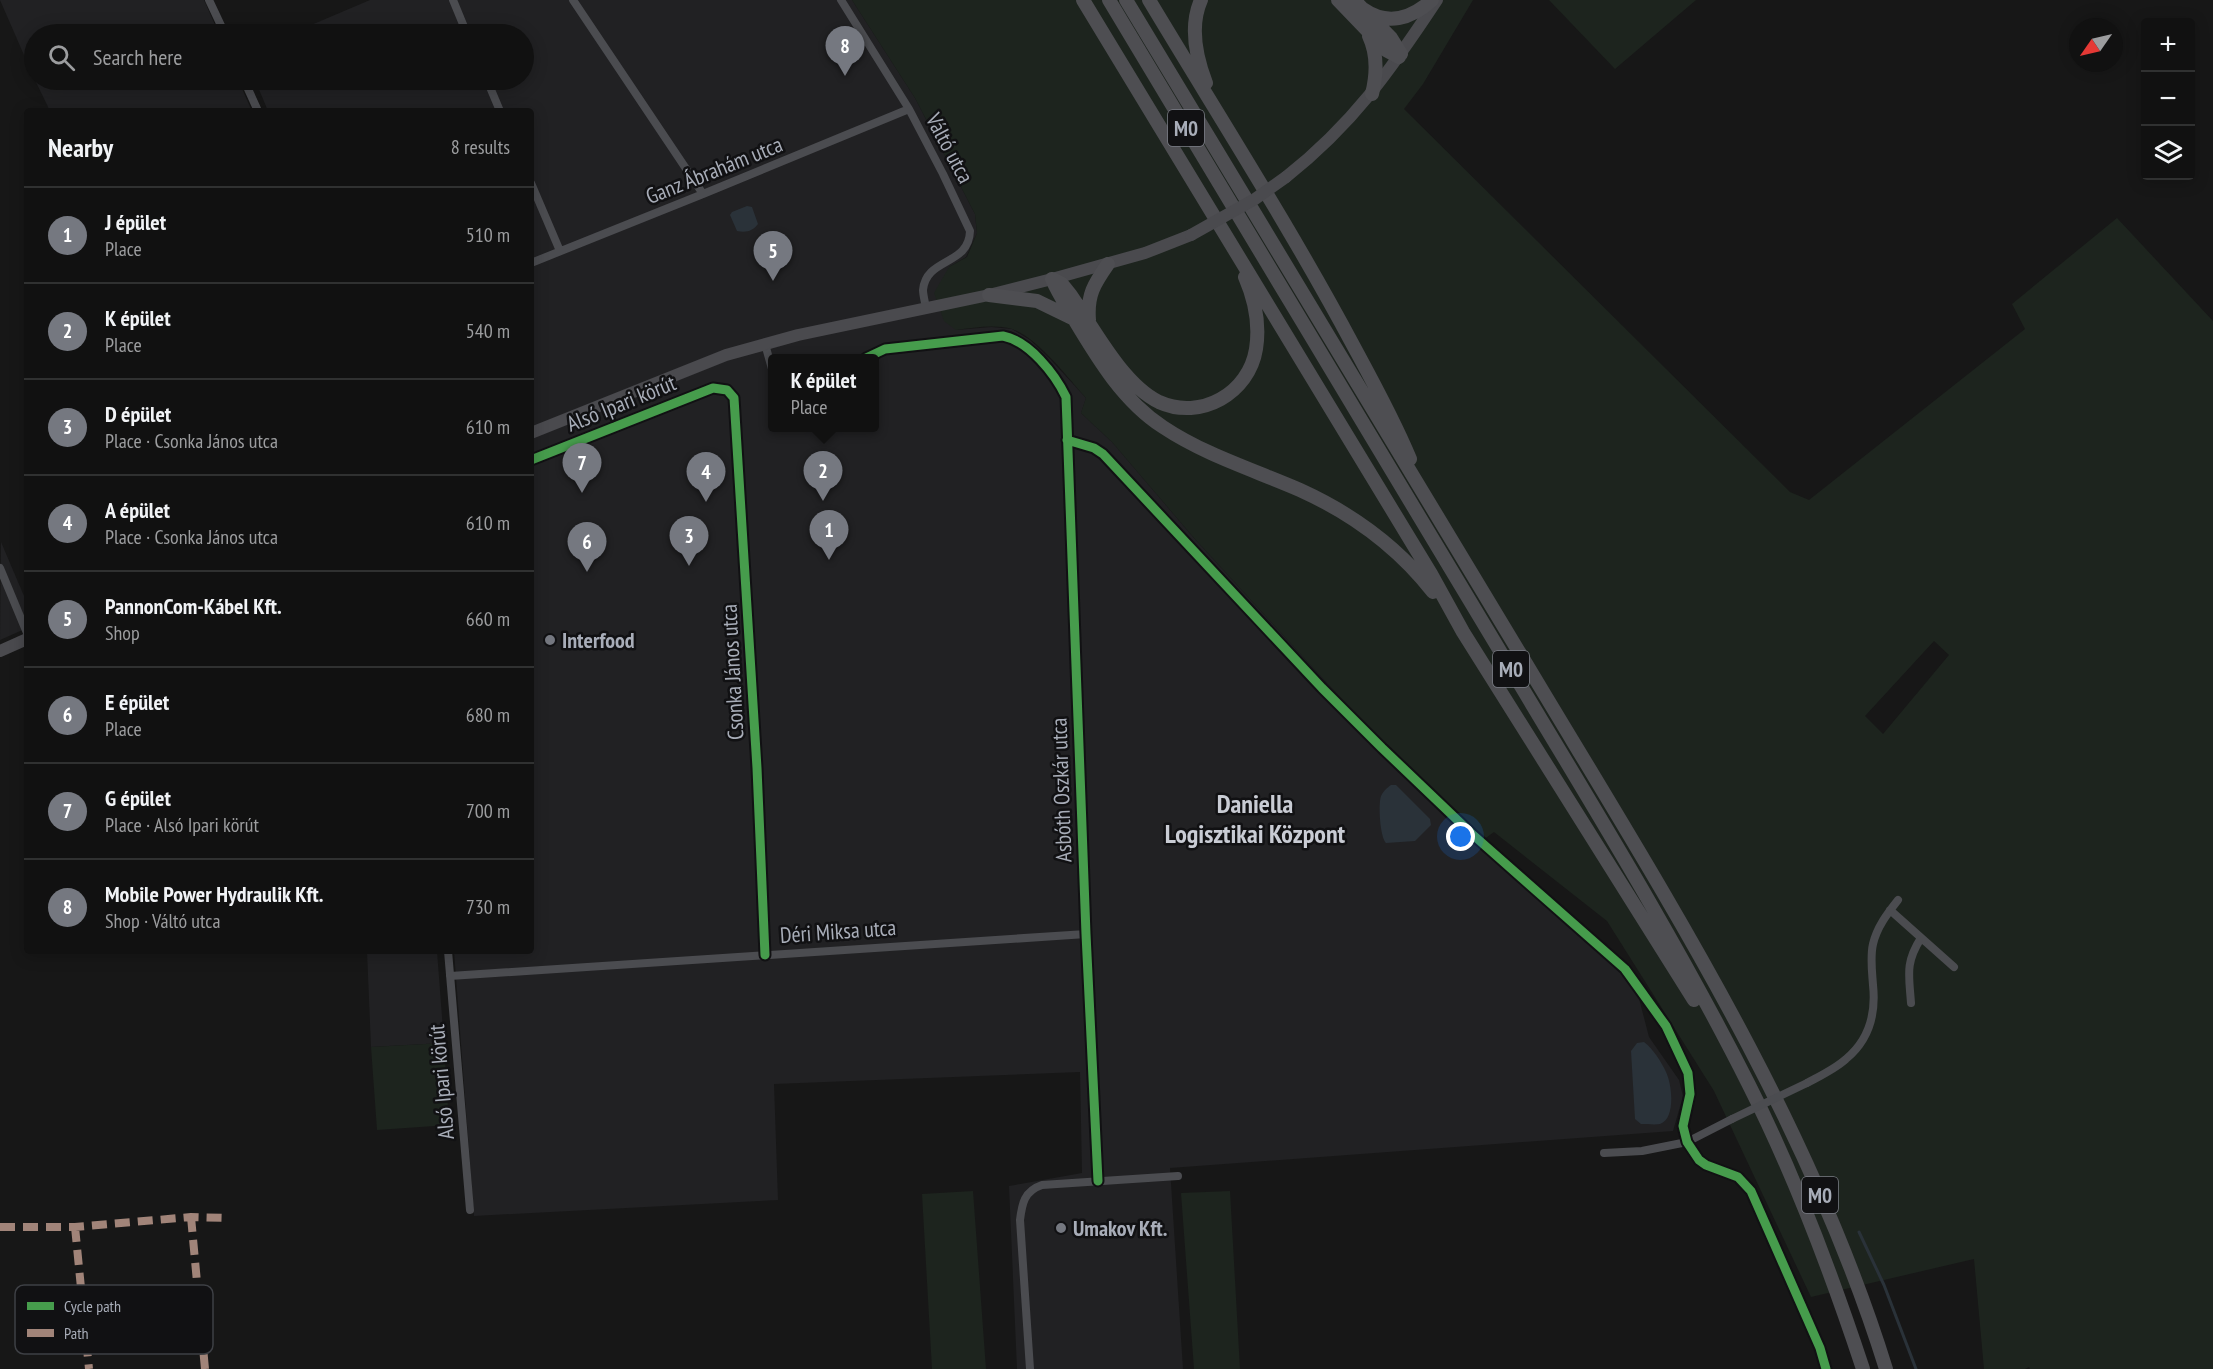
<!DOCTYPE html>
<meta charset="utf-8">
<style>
body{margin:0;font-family:"PT Sans Narrow",sans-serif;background:#1e1f1f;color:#f1f3f6}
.controls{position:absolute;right:18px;top:18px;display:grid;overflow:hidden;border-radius:6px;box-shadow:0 3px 15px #0003}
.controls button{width:54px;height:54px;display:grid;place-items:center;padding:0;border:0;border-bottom:2px solid #303131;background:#111;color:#f1f3f6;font:30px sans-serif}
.compass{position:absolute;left:2069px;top:18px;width:54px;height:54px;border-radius:50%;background:#111;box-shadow:0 3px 15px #0003;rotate:236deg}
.you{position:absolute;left:1461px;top:837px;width:21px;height:21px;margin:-15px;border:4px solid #fff;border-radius:50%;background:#1a73e8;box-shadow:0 0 0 9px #1a73e833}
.badge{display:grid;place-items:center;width:39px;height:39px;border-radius:50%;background:#757880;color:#fff;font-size:20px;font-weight:700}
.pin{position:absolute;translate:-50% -50px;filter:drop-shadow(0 2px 3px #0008)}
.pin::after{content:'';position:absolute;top:32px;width:21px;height:18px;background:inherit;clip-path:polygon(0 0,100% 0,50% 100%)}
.popup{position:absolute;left:768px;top:354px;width:111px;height:78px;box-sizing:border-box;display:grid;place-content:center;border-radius:6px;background:#111;filter:drop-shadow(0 2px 4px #0005);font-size:20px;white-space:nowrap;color:#9c9d9f}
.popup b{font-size:22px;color:#f1f3f6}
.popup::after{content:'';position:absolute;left:50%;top:100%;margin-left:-12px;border:12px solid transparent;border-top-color:#111}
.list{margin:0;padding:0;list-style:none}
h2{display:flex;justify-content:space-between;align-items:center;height:78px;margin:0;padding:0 24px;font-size:26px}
h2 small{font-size:20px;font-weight:400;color:#9c9d9f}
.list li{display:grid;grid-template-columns:39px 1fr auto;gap:18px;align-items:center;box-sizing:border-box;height:96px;padding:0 24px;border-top:2px solid #303131}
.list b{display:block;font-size:22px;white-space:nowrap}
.list p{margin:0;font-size:20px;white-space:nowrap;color:#9c9d9f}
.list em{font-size:20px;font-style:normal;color:#9c9d9f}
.icon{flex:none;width:33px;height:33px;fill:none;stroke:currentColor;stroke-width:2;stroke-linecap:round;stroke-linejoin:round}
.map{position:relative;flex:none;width:2213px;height:1369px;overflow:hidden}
.search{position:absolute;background:#111;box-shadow:0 3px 15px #0003;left:24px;top:24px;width:510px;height:66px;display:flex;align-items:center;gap:15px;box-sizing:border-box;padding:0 21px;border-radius:33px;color:#9c9d9f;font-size:22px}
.panel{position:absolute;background:#111;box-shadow:0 3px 15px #0003;left:24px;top:108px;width:510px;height:846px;border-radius:6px}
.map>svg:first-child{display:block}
.built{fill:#212123;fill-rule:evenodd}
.green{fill:#1d241e;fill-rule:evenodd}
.water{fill:#2a3239}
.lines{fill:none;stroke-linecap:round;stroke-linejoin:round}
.stream{stroke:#2a3239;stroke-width:3}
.minor{stroke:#4b4c50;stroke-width:8}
.secondary{stroke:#4a4a4e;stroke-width:12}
.trunk{stroke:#4e4e52;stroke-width:14}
.minor-bridge{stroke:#4b4c50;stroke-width:8}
.secondary-bridge{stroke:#4a4a4e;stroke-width:12}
.quiet{stroke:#a18479;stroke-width:8;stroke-dasharray:15 8;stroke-linecap:butt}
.cycleway-casing{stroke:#111113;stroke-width:13}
.cycleway{stroke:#469c4c;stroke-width:9}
.poi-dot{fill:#757880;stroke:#111113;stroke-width:2}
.labels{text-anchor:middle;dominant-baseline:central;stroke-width:5;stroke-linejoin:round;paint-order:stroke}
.shield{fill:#111113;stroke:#7b7e86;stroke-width:1.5}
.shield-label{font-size:21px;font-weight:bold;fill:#a8adb8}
.street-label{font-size:22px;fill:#a8adb8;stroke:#111113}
.poi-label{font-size:22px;font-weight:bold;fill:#a8adb8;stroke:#111113;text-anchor:start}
.quarter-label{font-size:26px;font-weight:bold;fill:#c9ccd4;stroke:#111113}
.key{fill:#111113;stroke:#3e4045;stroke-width:1.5}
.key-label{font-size:16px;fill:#a8adb8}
</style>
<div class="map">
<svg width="2213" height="1369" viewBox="0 0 2213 1369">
<rect width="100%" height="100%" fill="#171717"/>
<path class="built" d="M0,0H204L219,34H34V78Z
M370,0H852L915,98L975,214L977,233L966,257L949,267L956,330L991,327L1012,329L1030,340L1050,359L1086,398L1081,413L1112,442L1194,538L1350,708L1483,840L1631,968L1649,1037L1679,1080L1683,1096L1673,1131L1170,1168L1183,1369H1017L1009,1186L1082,1173L1080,1072L774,1084L778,1200L474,1216L454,951H531V111H268L255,80H524V34H290ZM772,358H874V428H772Z
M35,80H238L252,111H50Z
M1,542L27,603V628L0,640Z
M367,951H437L444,1043L371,1047Z"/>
<path class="green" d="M852,0H1473L1423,84L1404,109L1790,492L1809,500L2025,329L2012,304L2117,218L2213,321V1369H2030L2029,1367L2025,1369H1984L1974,1259L1811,1297L1714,1091L1607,921L1494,832L1483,840L1350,708L1194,538L1112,442L1081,413L1086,398C1067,377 1038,338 1012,329C994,324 974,328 956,330L944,321L934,293L949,267L967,257L977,233L975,214L915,98ZM1934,641L1949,655L1883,734L1865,716Z
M1549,0H1696L1615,69Z
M444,1043L449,1125L377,1130L371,1047Z
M973,1191L986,1369H932L922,1194Z
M1230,1191L1240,1369H1194L1181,1193Z"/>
<path class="water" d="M747,206L752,207L758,224C753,231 746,233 737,231L730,215L732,212Z
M1391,785H1396L1430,819L1431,825L1415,841L1386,843C1380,837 1378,804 1381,796C1384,790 1387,788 1391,785Z
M1644,1042C1653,1049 1661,1061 1666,1072C1672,1084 1676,1119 1660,1124C1655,1125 1647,1124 1641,1124L1635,1119L1631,1051L1637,1043Z"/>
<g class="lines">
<path class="stream" d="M1859,1232L1884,1285L1916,1369"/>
<path class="minor" d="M209,0L225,34
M453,0L467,34
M573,0L703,194
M841,0L909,109L943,174L970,231C969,266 926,257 923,290C923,295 925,302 926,308
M244,80L258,111
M487,80L500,111
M531,183L560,251
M531,263L703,194L909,109
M765,344L772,369
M866,358L885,349L1003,336C1029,341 1055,374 1066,397L1086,934L1098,1181
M1067,440L1094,448L1103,454L1322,688L1382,748L1472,834L1625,969L1666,1026L1688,1073L1690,1094L1683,1126L1687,1142L1699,1160L1706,1165L1738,1177L1751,1191L1820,1348L1826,1369
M531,460L713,388L727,390L734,398L757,768L765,955
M0,568L27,633
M1890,910L1954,967
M448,951L470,1210
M450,976L1086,934
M1911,1003C1909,975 1905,963 1921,938
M1807,1083C1820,1076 1835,1069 1846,1059C1869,1040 1876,1013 1873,985C1872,971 1870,957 1873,944C1877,927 1887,914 1898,900
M1604,1153L1642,1151L1687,1142L1732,1119
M1030,1369L1020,1220C1022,1204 1024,1191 1042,1185L1178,1176"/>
<path class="secondary" d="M1286,177C1353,124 1390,71 1437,0
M531,433L726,355L798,335L989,295L1052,279L1145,253L1191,235
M0,651L27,639"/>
<path class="trunk" d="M1083,0L1431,574L1463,632L1694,1000
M1109,0C1237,214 1366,427 1494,641C1581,787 1672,932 1749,1085C1795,1176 1831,1272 1863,1369
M1126,0C1265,232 1406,463 1545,695C1675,911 1811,1127 1886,1369
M1149,0C1218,115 1290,227 1353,345C1373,382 1394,420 1410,459
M1201,0C1189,27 1196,57 1206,83
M1338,0L1386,50L1399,57
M1354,0L1391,38L1401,54
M1363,9C1387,26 1411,19 1432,0
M1369,36C1378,55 1377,74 1372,94
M1052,279C1058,293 1066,305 1074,319C1098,359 1123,401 1163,427C1205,455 1254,470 1300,490C1353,514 1397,546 1433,592
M1052,279L1062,284L1070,294C1093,327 1122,384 1159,402C1201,421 1249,393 1256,349C1260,324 1255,300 1245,277
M989,295L1037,301L1072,318
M1089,320C1087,295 1094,284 1108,264"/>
<path class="minor-bridge" d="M1732,1119L1807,1083"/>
<path class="secondary-bridge" d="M1191,235L1255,199L1286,177"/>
<path class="quiet" d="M191,1217L205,1369
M0,1227H75L191,1217L227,1218
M75,1227L89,1369"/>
<g class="cycleway-casing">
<path id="cycleway" d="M866,358L885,349L1003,336C1029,341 1055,374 1066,397L1086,934L1098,1181
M1067,440L1094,448L1103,454L1322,688L1382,748L1472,834L1625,969L1666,1026L1688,1073L1690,1094L1683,1126L1687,1142L1699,1160L1706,1165L1738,1177L1751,1191L1820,1348L1826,1369
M531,460L713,388L727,390L734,398L757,768L765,955"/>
</g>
<use href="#cycleway" class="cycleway"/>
</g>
<g class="poi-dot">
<circle cx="550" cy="640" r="6"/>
<circle cx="1061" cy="1228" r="6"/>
</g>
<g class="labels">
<g class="shield">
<rect x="1168" y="110" width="36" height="36" rx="4.5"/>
<rect x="1493" y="651" width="36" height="36" rx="4.5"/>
<rect x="1802" y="1177" width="36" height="36" rx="4.5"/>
</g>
<g class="shield-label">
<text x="1186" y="128">M0</text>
<text x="1511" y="669">M0</text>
<text x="1820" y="1195">M0</text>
</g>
<g class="street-label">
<text transform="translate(950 148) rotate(62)">Váltó utca</text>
<text transform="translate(714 170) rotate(-22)">Ganz Ábrahám utca</text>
<text transform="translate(621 403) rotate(-22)">Alsó Ipari körút</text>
<text transform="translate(732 672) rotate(-93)">Csonka János utca</text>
<text transform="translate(1061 790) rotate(-92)">Asbóth Oszkár utca</text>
<text transform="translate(838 931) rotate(-4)">Déri Miksa utca</text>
<text transform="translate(441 1082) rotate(-95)">Alsó Ipari körút</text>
</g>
<g class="poi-label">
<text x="562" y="640">Interfood</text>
<text x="1073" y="1228">Umakov Kft.</text>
</g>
<g class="quarter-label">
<text x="1255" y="803">Daniella<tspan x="1255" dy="30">Logisztikai Központ</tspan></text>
</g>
</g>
<rect x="15" y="1285" width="198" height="69" rx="9" class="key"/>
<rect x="27" y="1302" width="27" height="8" fill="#469c4c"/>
<rect x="27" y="1329" width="27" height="8" fill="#a18479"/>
<g class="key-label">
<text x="64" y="1312">Cycle path</text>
<text x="64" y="1339">Path</text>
</g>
</svg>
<div class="controls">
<button>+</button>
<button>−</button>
<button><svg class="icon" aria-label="layers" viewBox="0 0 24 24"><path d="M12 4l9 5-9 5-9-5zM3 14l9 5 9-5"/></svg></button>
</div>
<svg class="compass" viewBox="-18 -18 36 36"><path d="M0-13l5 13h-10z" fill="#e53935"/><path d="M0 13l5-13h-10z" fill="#9c9d9f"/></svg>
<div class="you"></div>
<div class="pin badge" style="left:829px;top:560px">1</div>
<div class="pin badge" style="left:823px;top:501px">2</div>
<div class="popup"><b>K épület</b>Place</div>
<div class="pin badge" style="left:689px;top:566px">3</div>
<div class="pin badge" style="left:706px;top:502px">4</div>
<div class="pin badge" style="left:773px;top:281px">5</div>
<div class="pin badge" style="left:587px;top:572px">6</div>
<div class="pin badge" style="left:582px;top:493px">7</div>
<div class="pin badge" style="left:845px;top:76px">8</div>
<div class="search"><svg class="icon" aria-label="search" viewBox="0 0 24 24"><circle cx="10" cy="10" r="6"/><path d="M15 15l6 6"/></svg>Search here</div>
<section class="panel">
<h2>Nearby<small>8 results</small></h2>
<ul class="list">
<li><span class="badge">1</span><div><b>J épület</b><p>Place</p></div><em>510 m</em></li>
<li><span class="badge">2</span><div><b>K épület</b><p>Place</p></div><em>540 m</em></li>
<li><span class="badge">3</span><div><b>D épület</b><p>Place · Csonka János utca</p></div><em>610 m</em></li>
<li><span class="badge">4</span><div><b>A épület</b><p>Place · Csonka János utca</p></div><em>610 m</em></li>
<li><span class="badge">5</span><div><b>PannonCom-Kábel Kft.</b><p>Shop</p></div><em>660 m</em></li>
<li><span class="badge">6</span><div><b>E épület</b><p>Place</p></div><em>680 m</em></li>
<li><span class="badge">7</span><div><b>G épület</b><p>Place · Alsó Ipari körút</p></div><em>700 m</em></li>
<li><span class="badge">8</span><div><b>Mobile Power Hydraulik Kft.</b><p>Shop · Váltó utca</p></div><em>730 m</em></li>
</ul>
</section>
</div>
